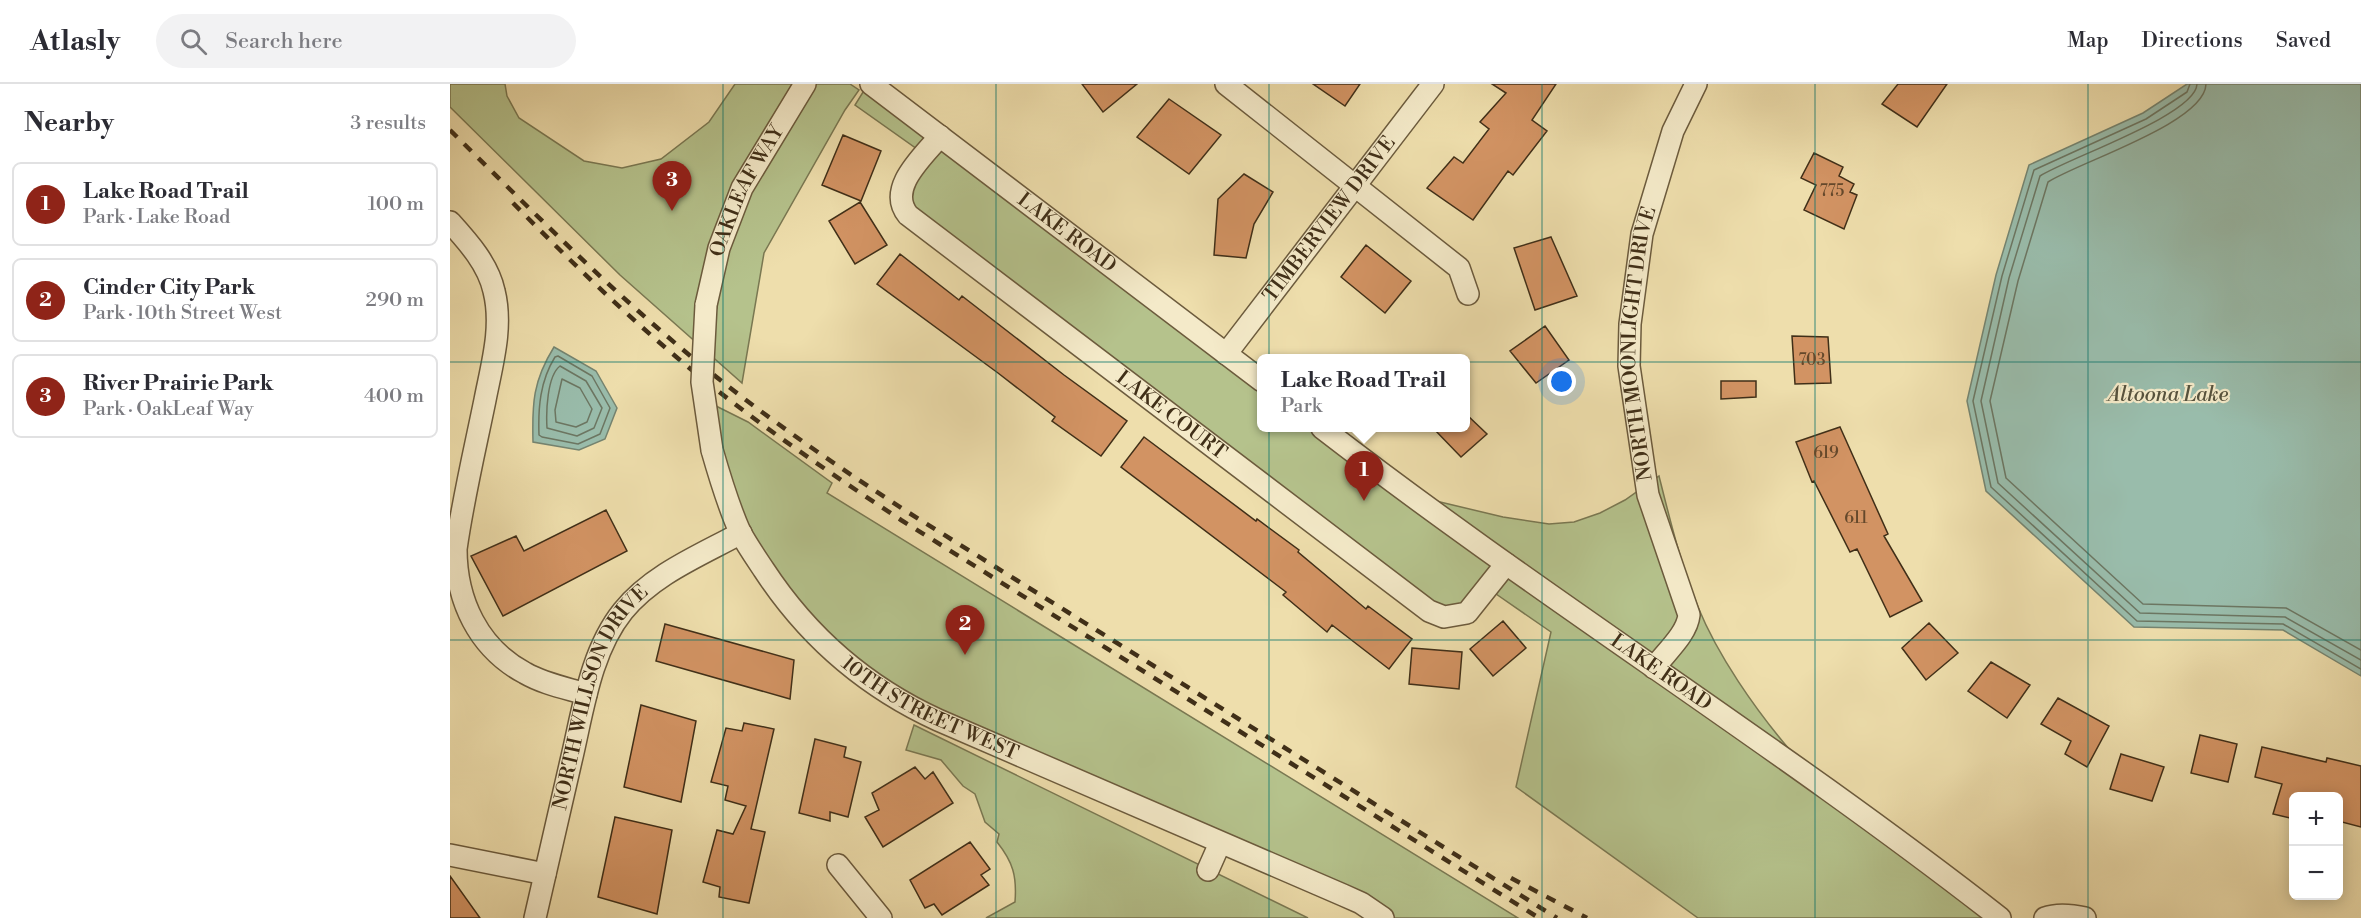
<!DOCTYPE html>
<meta charset="utf-8">
<style>
body{margin:0;font-family:"Libre Bodoni",serif;background:#f2f2f3;color:#2b2b33}
.controls{position:absolute;right:18px;bottom:18px;display:grid;overflow:hidden;border-radius:9px;box-shadow:0 3px 15px #0003}
.controls button{width:54px;height:54px;display:grid;place-items:center;padding:0;border:0;border-bottom:2px solid #e1e1e2;background:#fff;color:#2b2b33;font:30px sans-serif}
.you{position:absolute;left:1112px;top:298px;width:21px;height:21px;margin:-15px;border:4px solid #fff;border-radius:50%;background:#1a73e8;box-shadow:0 0 0 9px #1a73e833}
.badge{display:grid;place-items:center;width:39px;height:39px;border-radius:50%;background:#8f2418;color:#fff;font-size:20px;font-weight:700}
.pin{position:absolute;translate:-50% -50px;filter:drop-shadow(0 2px 3px #0008)}
.pin::after{content:'';position:absolute;top:32px;width:21px;height:18px;background:inherit;clip-path:polygon(0 0,100% 0,50% 100%)}
.popup{position:absolute;left:807px;top:270px;width:213px;height:78px;box-sizing:border-box;display:grid;place-content:center;border-radius:9px;background:#fff;filter:drop-shadow(0 2px 4px #0005);font-size:20px;white-space:nowrap;color:#7c7c81}
.popup b{font-size:22px;color:#2b2b33}
.popup::after{content:'';position:absolute;left:50%;top:100%;margin-left:-12px;border:12px solid transparent;border-top-color:#fff}
.list{margin:0;padding:0;list-style:none}
h2{display:flex;justify-content:space-between;align-items:center;height:78px;margin:0;padding:0 24px;font-size:26px}
h2 small{font-size:20px;font-weight:400;color:#7c7c81}
.list li{display:grid;grid-template-columns:39px 1fr auto;gap:18px;align-items:center;box-sizing:border-box;height:84px;margin:0 12px 12px;padding:0 12px;border:2px solid #e1e1e2;border-radius:9px}
.list b{display:block;font-size:22px;white-space:nowrap}
.list p{margin:0;font-size:20px;white-space:nowrap;color:#7c7c81}
.list em{font-size:20px;font-style:normal;color:#7c7c81}
.icon{flex:none;width:33px;height:33px;fill:none;stroke:currentColor;stroke-width:2;stroke-linecap:round;stroke-linejoin:round}
.map{position:relative;flex:none;width:1911px;height:834px;overflow:hidden}
header{display:flex;align-items:center;gap:36px;box-sizing:border-box;height:84px;padding:0 30px;background:#fff;border-bottom:2px solid #e1e1e2}
header strong{font-size:28px}
nav{display:flex;gap:33px;margin-inline-start:auto;font-size:21px}
.search{width:420px;height:54px;background:#f2f2f3;display:flex;align-items:center;gap:15px;box-sizing:border-box;padding:0 21px;border-radius:33px;color:#7c7c81;font-size:22px}
main{display:flex}
aside{flex:1;background:#fff}
.map>svg:first-child{display:block}
.green{fill:#b5c28c;stroke:#7a7852;stroke-width:1.5}
.water{fill:#99bcab;stroke:#758470;stroke-width:1.5}
.lines{fill:none;stroke-linecap:round;stroke-linejoin:round}
.shore{stroke:#6c7662;stroke-width:1.5}
.building{fill:#d29363;stroke:#402f18;stroke-width:1.5}
.minor-casing{stroke:#6c5b3d;stroke-width:24}
.minor{stroke:#f4eac9;stroke-width:21}
.rail{stroke:#402f18;stroke-width:4.5;stroke-dasharray:10 10;stroke-linecap:butt}
.minor-bridge-casing{stroke:#6c5b3d;stroke-width:24;stroke-linecap:butt}
.minor-bridge{stroke:#f4eac9;stroke-width:21}
.grid{fill:none;stroke:#0f766e;stroke-width:1.5;stroke-opacity:0.55}
.labels{text-anchor:middle;dominant-baseline:central;stroke-width:4.5;stroke-linejoin:round;paint-order:stroke}
.number-label{font-size:16px;fill:#64482b}
.street-label{font-size:20px;fill:#402f18;stroke:#f4eac9}
.water-label{font-size:21px;font-style:italic;fill:#56523d;stroke:#f4eac9}
</style>
<header>
<strong>Atlasly</strong>
<div class="search"><svg class="icon" aria-label="search" viewBox="0 0 24 24"><circle cx="10" cy="10" r="6"/><path d="M15 15l6 6"/></svg>Search here</div>
<nav><a>Map</a><a>Directions</a><a>Saved</a></nav>
</header>
<main>
<aside>
<h2>Nearby<small>3 results</small></h2>
<ul class="list">
<li><span class="badge">1</span><div><b>Lake Road Trail</b><p>Park · Lake Road</p></div><em>100 m</em></li>
<li><span class="badge">2</span><div><b>Cinder City Park</b><p>Park · 10th Street West</p></div><em>290 m</em></li>
<li><span class="badge">3</span><div><b>River Prairie Park</b><p>Park · OakLeaf Way</p></div><em>400 m</em></li>
</ul>
</aside>
<div class="map">
<svg width="1911" height="834" viewBox="0 0 1911 834">
<rect width="100%" height="100%" fill="#eedeac"/>
<filter id="stains"><feTurbulence type="fractalNoise" baseFrequency=".00333" numOctaves="4"/><feColorMatrix values="0 0 0 0 .2 0 0 0 0 .09 0 0 0 0 .02 0 0 0 .5 -.17"/></filter>
<radialGradient id="worn" r=".72"><stop offset=".6" stop-color="#630" stop-opacity="0"/><stop offset="1" stop-color="#630" stop-opacity=".3"/></radialGradient>
<path class="green" d="M0,0H55L57,12L69,34L134,77L172,84L211,75L259,38L285,0H400L409,6L395,26L314,169L292,299L170,191L0,23Z
M418,0L812,287V344H886L986,417L1053,433L1099,440L1124,438L1150,429L1175,416L1209,392C1220,436 1231,481 1248,523C1268,572 1305,625 1339,665L1537,834H1248L1066,703L1101,548L1046,510L993,525L463,126L458,109L481,75L405,21Z
M254,316L298,338L382,399L377,409L1068,834H932L421,599L308,477Z
M464,641L858,834H536L565,818C567,792 563,778 547,758L549,750L535,738L525,710L513,702L491,676L456,666Z"/>
<path class="water" d="M1737,0H1911V592L1833,546L1684,543L1536,407L1517,317L1546,191L1579,81L1693,29Z
M104,263L146,287L167,324L155,355L129,366L83,358C82,319 83,297 104,263Z"/>
<g class="lines">
<path class="shore" d="M1740,0L1737,8L1696,35L1584,86L1552,192L1523,317L1541,403L1687,537L1833,540L1911,585
M1747,0C1746,31 1618,74 1590,92L1559,194L1531,317L1548,399L1690,529L1835,533L1911,576
M1756,0C1755,39 1629,78 1598,98L1568,197L1540,317L1556,394L1693,520L1836,524L1911,566
M108,272L142,292L160,324L150,350L128,360L92,353L89,351C88,324 90,297 105,273Z
M110,282L136,297L152,324L144,344L127,352L97,344C96,328 97,292 110,282Z
M112,295L130,304L142,325L137,338L126,343L106,338L105,326Z"/>
</g>
<path class="building" d="M632,0H687L653,28Z
M863,0H910L895,22Z
M1042,0H1106L1082,36L1097,47L1063,91L1058,87L1023,136L977,104L1004,73L1013,79L1039,45L1030,38L1056,9Z
M1448,0H1497L1467,43L1432,20Z
M719,15L771,51L739,90L687,53Z
M393,51L431,67L411,117L372,101Z
M1364,69L1393,83L1389,92L1404,100L1400,108L1407,111L1394,145L1354,126L1366,101L1351,94Z
M794,90L823,108L804,140L796,174L764,171L768,115Z
M410,118L437,161L405,180L379,137Z
M1101,153L1127,212L1085,226L1064,164Z
M916,161L961,197L935,229L891,193Z
M450,170L509,216L512,212L614,291L677,337L651,372L602,337L605,333L548,289L427,200Z
M1095,242L1119,276L1086,299L1060,267Z
M1342,252L1378,253L1381,299L1345,300Z
M1271,297H1306V313L1271,315Z
M1016,330L1037,350L1011,373L983,344H1016Z
M1390,343L1438,450L1434,452L1472,517L1440,533L1407,465L1400,468L1364,397L1362,398L1346,358Z
M694,353L806,437L807,435L849,466L848,468L916,525L918,522L962,555L939,585L882,541L877,548L833,511L836,508L671,383Z
M156,426L177,467L53,532L21,472L66,452L74,467Z
M1053,537L1076,564L1043,592L1020,565Z
M1479,539L1508,569L1476,596L1452,564Z
M215,540L344,576L340,615L206,577Z
M962,564L1012,568L1009,605L959,600Z
M1541,578L1580,601L1557,634L1518,607Z
M1608,614L1659,642L1637,683L1615,670L1621,657L1591,640Z
M191,621L246,637L231,718L174,703Z
M294,639L324,645L301,745L315,748L299,819L269,813L270,803L253,798L267,746L283,750L296,722L275,716L278,702L261,698L276,644L292,647Z
M1750,651L1787,660L1778,698L1741,689Z
M365,655L396,663L394,673L411,678L398,733L380,728V737L349,729Z
M1812,663L1876,678L1877,674L1911,682V743L1888,737V712H1844V735L1823,730L1832,700L1805,693Z
M1671,670L1714,683L1702,717L1660,705Z
M465,683L475,695L483,688L503,719L433,763L415,733L429,726L422,709Z
M165,733L222,746L207,830L148,813Z
M520,758L540,785L531,791L539,801L492,831L484,820L475,824L460,796Z
M0,792L30,834H0Z"/>
<g class="lines">
<g class="minor-casing">
<g id="minor">
<path id="s1" d="M421,0L812,297"/>
<path d="M776,0L1009,184L1018,210"/>
<path id="s2" d="M490,52C474,72 436,104 458,131L979,527L994,533L1017,529L1056,480"/>
<path d="M0,138C18,158 38,180 44,207C53,243 42,280 35,316C25,365 13,415 6,465C6,516 28,564 75,589C94,600 116,604 136,610"/>
<path id="s3" d="M256,221L269,164L292,104L355,0"/>
<path id="s4" d="M776,270L983,0"/>
<path id="s5" d="M872,344C1092,514 1330,662 1550,834"/>
<path id="s6" d="M262,366C270,394 278,421 290,448C297,461 306,474 314,486C358,553 416,603 488,636L893,811L911,819L933,834"/>
<path id="s7" d="M1204,584C1216,568 1237,550 1239,531L1198,411L1179,282L1180,240L1192,150L1223,47L1246,0"/>
<path d="M0,771L95,790"/>
<path d="M388,781L431,834"/>
<path d="M758,786L770,759"/>
<path id="s8" d="M85,834C97,782 109,730 121,677C133,627 140,568 173,527C203,490 251,471 291,449"/>
<path d="M1595,834C1608,829 1622,831 1635,834"/>
</g>
</g>
<use href="#minor" class="minor"/>
<path class="rail" d="M0,46C80,125 162,208 249,279C315,333 385,381 456,427L1107,834
M63,119C121,178 180,235 243,287C309,341 380,389 451,436L1089,834
M1061,794L1137,834"/>
<g class="minor-bridge-casing">
<path id="minor-bridge" d="M256,221L252,298L262,366"/>
</g>
<use href="#minor-bridge" class="minor-bridge"/>
</g>
<path class="grid" d="M273,0V834M546,0V834M819,0V834M1092,0V834M1365,0V834M1638,0V834M0,278H1911M0,556H1911"/>
<g class="labels">
<g class="number-label">
<text x="1382" y="107">775</text>
<text x="1362" y="276">703</text>
<text x="1376" y="369">619</text>
<text x="1406" y="434">611</text>
</g>
<g class="street-label">
<text stroke="none"><textPath href="#s3" startOffset="122">OAKLEAF WAY</textPath></text>
<text stroke="none"><textPath href="#s4" startOffset="170">TIMBERVIEW DRIVE</textPath></text>
<text stroke="none"><textPath href="#s1" startOffset="246">LAKE ROAD</textPath></text>
<text stroke="none"><textPath href="#s7" startOffset="344">NORTH MOONLIGHT DRIVE</textPath></text>
<text stroke="none"><textPath href="#s2" startOffset="424">LAKE COURT</textPath></text>
<text stroke="none"><textPath href="#s5" startOffset="418">LAKE ROAD</textPath></text>
<text stroke="none"><textPath href="#s8" startOffset="232">NORTH WILLSON DRIVE</textPath></text>
<text stroke="none"><textPath href="#s6" startOffset="352">10TH STREET WEST</textPath></text>
</g>
<g class="water-label">
<text x="1718" y="311">Altoona Lake</text>
</g>
</g>
<rect width="100%" height="100%" filter="url(#stains)"/>
<rect width="100%" height="100%" fill="url(#worn)"/>
</svg>
<div class="controls">
<button>+</button>
<button>−</button>
</div>
<div class="you"></div>
<div class="pin badge" style="left:914px;top:417px">1</div>
<div class="popup"><b>Lake Road Trail</b>Park</div>
<div class="pin badge" style="left:515px;top:571px">2</div>
<div class="pin badge" style="left:222px;top:127px">3</div>
</div>
</main>
